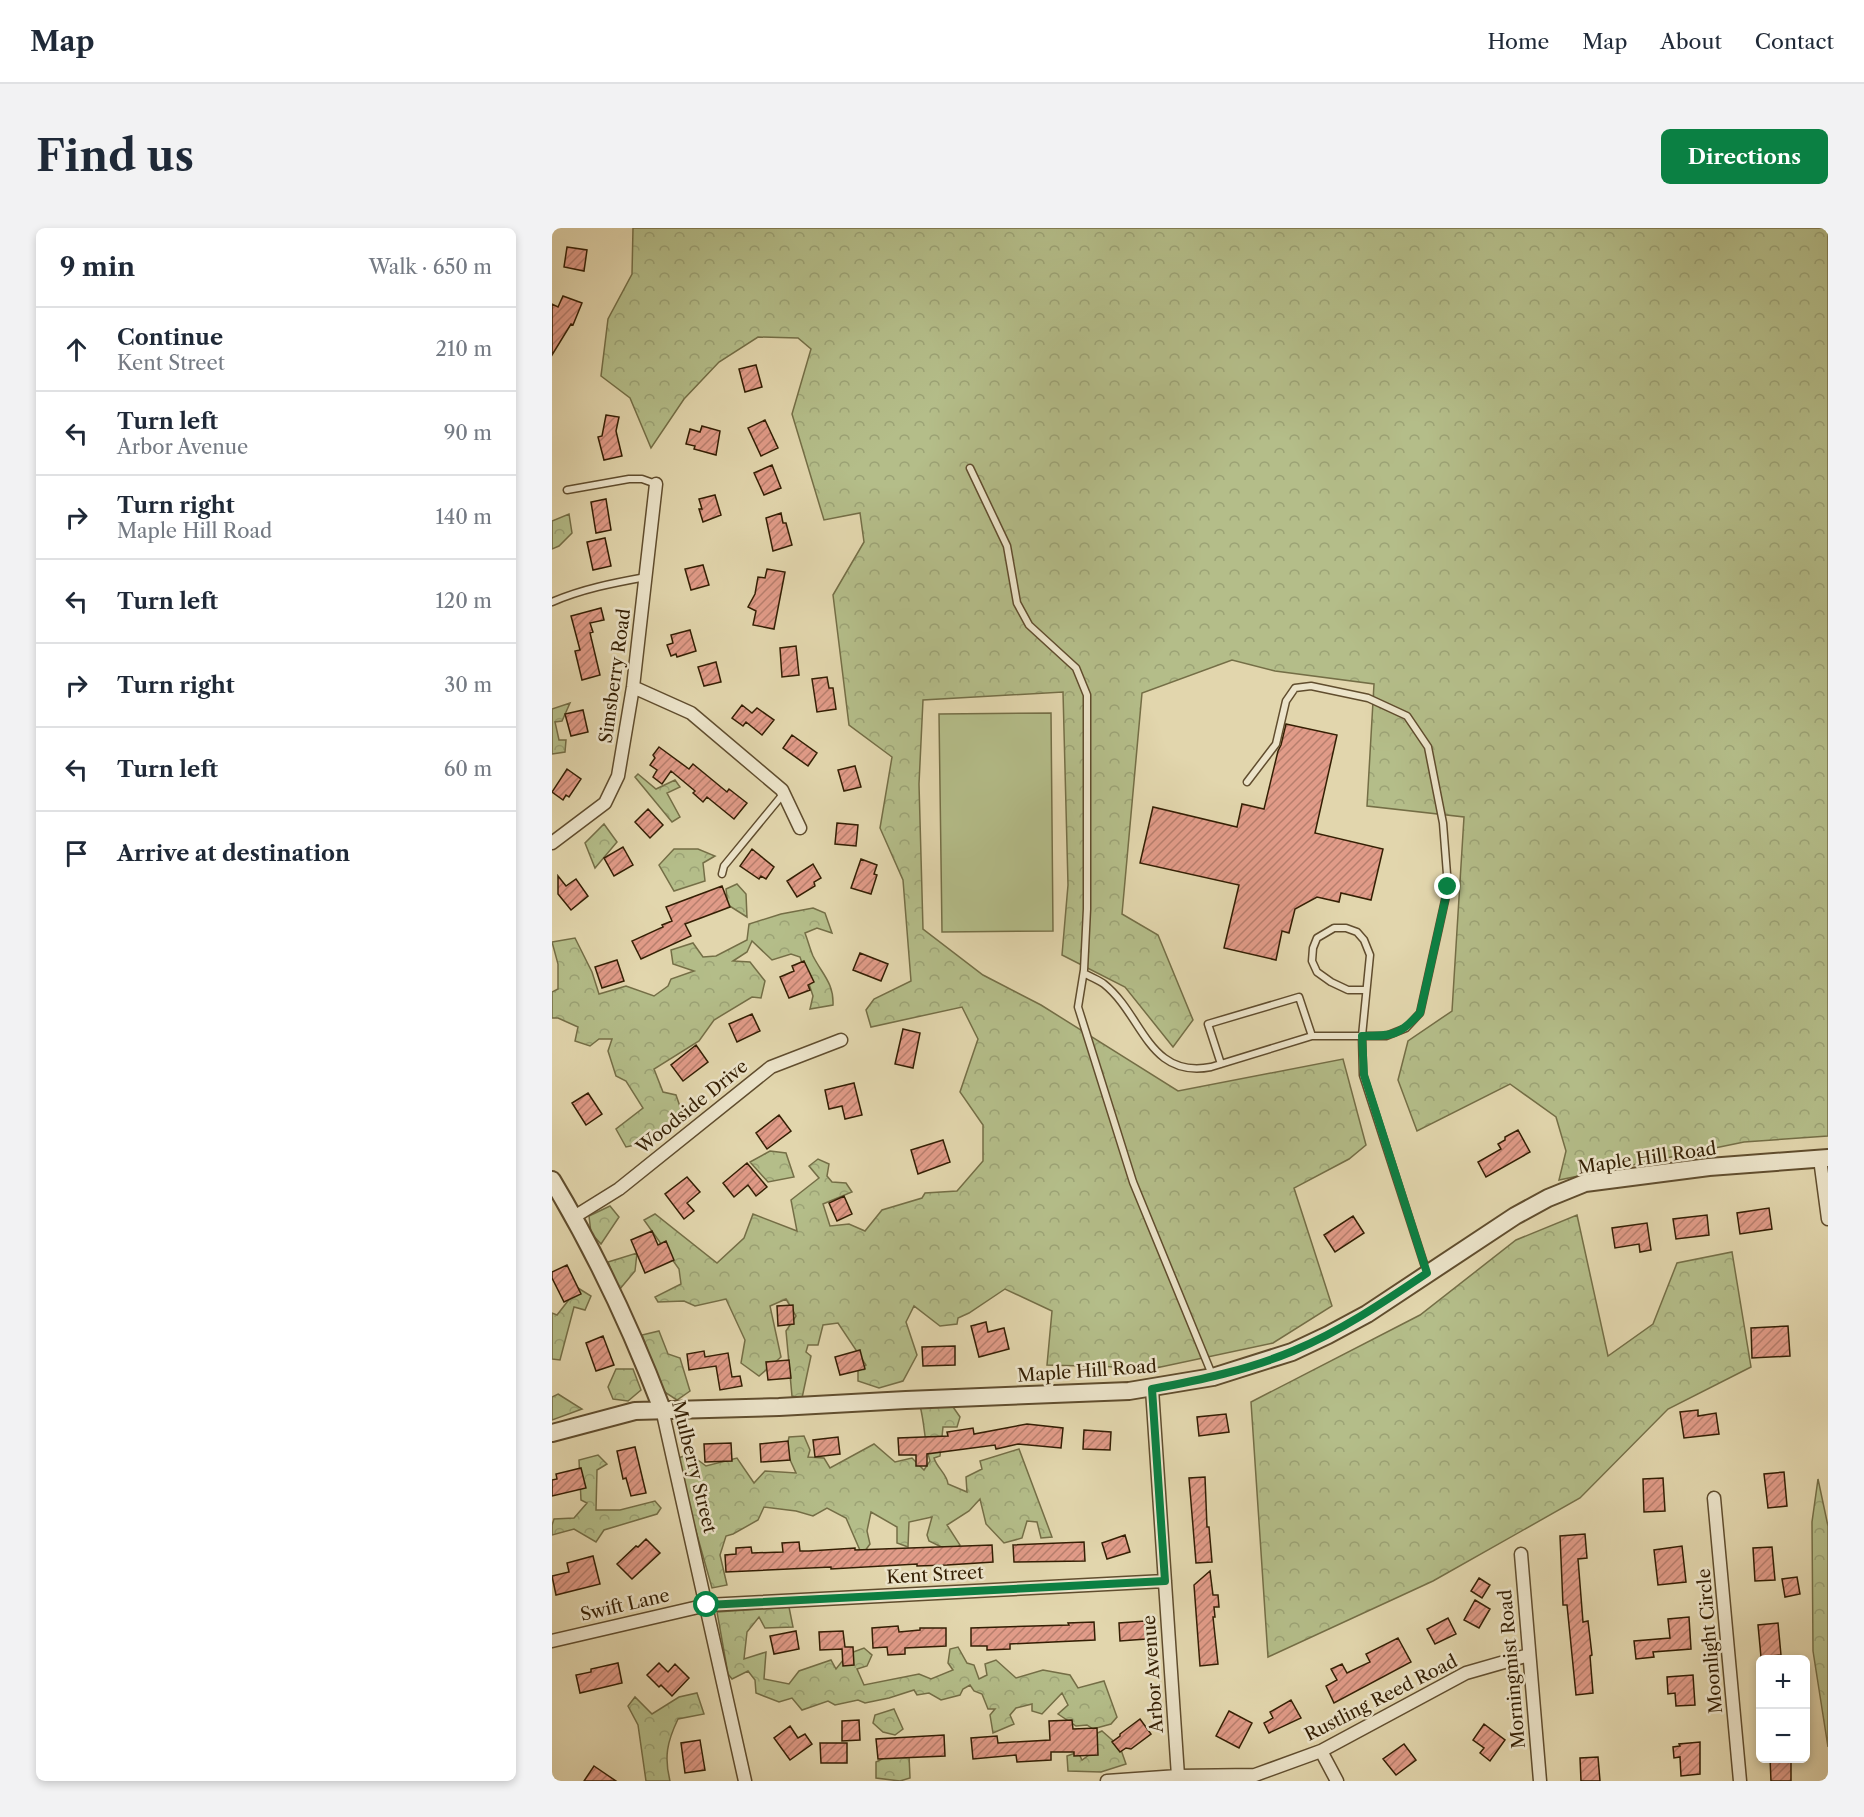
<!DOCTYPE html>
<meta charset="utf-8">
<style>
body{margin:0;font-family:"Libre Caslon Text",serif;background:#f2f2f3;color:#1f2937}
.controls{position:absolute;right:18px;bottom:18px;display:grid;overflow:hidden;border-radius:9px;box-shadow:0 3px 9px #0003}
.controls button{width:54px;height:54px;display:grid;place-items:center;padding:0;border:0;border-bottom:2px solid #e0e1e3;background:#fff;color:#1f2937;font:30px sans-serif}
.stop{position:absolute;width:18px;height:18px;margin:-14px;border:4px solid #0b8043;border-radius:50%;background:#fff}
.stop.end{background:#0b8043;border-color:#fff;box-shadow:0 2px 6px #0008}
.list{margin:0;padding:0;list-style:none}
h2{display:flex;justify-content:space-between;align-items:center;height:78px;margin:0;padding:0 24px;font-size:26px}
h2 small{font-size:20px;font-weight:400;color:#747a83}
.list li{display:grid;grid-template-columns:39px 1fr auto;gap:18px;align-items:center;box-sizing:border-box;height:84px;padding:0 24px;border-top:2px solid #e0e1e3}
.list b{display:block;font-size:22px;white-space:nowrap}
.list p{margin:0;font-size:20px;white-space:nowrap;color:#747a83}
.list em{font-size:20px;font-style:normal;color:#747a83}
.icon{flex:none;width:33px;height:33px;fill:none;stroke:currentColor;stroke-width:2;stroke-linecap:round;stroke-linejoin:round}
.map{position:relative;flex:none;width:1276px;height:1553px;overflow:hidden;border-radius:9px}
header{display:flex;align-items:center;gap:36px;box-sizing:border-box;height:84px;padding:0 30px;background:#fff;border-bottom:2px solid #e0e1e3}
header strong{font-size:28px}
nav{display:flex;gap:33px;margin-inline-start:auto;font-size:21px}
.intro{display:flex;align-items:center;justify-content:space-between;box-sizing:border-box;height:144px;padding:0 36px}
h1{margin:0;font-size:42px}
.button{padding:15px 27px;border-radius:9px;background:#0b8043;color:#fff;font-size:21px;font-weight:700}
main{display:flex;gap:36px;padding:0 36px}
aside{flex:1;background:#fff;border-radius:9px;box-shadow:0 3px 9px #0003}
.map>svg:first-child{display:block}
.forest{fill:url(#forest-crowns);stroke:#746e46;stroke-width:1.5}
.pitch{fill:#b4bd89;stroke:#746e46;stroke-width:1.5}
.building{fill:url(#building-hatch);stroke:#341f04;stroke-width:1.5}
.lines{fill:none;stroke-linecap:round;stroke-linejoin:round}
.service-casing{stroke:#604d2e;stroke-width:9}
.minor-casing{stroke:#604d2e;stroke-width:15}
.tertiary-casing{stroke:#604d2e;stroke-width:20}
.service{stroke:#ece4ca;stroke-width:6}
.minor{stroke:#ece4ca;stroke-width:12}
.tertiary{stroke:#ece4ca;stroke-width:16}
.route{stroke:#0b8043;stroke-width:8}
.labels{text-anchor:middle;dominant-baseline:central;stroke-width:5;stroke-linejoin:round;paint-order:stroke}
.street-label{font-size:18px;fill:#341f04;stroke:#ece4ca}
</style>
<header>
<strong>Map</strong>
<nav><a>Home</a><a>Map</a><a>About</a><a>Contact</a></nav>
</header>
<div class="intro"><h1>Find us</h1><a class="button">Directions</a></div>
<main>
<aside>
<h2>9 min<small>Walk · 650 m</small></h2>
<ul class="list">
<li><svg class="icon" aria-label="ahead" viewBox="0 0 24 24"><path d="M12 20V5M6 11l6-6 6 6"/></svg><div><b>Continue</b><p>Kent Street</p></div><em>210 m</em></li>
<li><svg class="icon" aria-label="left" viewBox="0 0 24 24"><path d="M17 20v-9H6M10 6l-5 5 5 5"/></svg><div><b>Turn left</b><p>Arbor Avenue</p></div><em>90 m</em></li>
<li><svg class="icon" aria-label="right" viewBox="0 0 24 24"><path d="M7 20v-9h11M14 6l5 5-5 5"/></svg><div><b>Turn right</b><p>Maple Hill Road</p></div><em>140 m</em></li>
<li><svg class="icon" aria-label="left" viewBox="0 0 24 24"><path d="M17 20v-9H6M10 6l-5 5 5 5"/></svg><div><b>Turn left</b></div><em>120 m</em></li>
<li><svg class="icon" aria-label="right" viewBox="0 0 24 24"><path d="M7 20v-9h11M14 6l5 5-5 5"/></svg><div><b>Turn right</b></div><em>30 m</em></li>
<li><svg class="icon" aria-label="left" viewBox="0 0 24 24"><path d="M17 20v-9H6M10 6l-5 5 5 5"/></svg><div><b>Turn left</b></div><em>60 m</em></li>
<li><svg class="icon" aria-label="arrive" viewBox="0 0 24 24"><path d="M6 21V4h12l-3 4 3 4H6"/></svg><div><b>Arrive at destination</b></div></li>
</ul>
</aside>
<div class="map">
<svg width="1276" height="1553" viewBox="0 0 1276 1553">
<defs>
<pattern id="forest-crowns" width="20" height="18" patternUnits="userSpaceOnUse" patternTransform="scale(1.5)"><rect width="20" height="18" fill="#b4bd89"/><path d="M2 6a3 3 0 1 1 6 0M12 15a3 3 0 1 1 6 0" fill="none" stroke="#9ba275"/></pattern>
<pattern id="building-hatch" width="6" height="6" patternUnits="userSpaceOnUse" patternTransform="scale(1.5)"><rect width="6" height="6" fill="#e19b88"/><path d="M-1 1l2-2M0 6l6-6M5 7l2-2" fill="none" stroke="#b77e6d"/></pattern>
</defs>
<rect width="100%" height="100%" fill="#e2d6ad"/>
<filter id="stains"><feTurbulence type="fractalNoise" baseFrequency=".00333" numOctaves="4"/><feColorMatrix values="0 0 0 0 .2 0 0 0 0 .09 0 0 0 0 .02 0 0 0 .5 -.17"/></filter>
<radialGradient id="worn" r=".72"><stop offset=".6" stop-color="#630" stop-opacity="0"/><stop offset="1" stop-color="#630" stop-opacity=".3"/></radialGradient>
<path class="forest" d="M81,0H1276V908L1192,914L1007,952L1014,923L1004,889L958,856L865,903L846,852L856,813L900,783L912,589L815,578L822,456L723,443L680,432L590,465L570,686L606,707L641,792L621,819L573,759L510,727L516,657L511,464L371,472L367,556L371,701L431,747L489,777L626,863L791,831L814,917L797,931L742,960L780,1078L721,1115L604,1140L495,1137L500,1083L453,1061L417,1085L406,1090L405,1096L388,1098L362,1078L354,1094L365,1127L351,1153L327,1160L306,1153V1143L314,1137L286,1095L271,1097L266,1117H256L254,1124L259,1128L250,1170L240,1168L234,1103L244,1088L234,1071L218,1078L229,1129L207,1148L189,1135L193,1112L174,1071L143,1078L132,1073L106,1074L103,1069L129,1056L127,1041L92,992L103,986L165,1035L192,1010L201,986L245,1003L239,972L267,950L257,938L266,931L277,936L275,948L280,954L294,955L300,964L271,976L278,998L297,996L313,1003L330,982L370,970L373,965L405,963L431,933V897L408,864L426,811L410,779L319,799L314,782L322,771L359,753L351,652L328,600L340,529L297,497L281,367L312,314L308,285L272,292L240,186L259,121L246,110L206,109L167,134L132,171L99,220L78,170L49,148L56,91L80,46Z
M17,286L20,305L7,318L0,321V293Z
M18,475L10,493L3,494L7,512H14L13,524L0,526V481Z
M86,546L104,561L123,552L128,559L115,565L128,589L120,594L83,549Z
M52,596L65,614L43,640L33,615Z
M122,621H146L163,628L151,635L153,653L122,663L107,637Z
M185,656L194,666L195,689L176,677L174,661Z
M261,680L273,685L280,705L265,700L253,705C256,713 258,721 261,728C270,746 282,755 281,777L258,781L261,768L248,729L239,726L220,732L200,713L195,724L181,733L198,734L213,753L209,770L200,769L162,792L147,813L102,841L111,864L124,867L133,893L107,912L74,919L64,901L91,880L74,853L64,848L56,823L60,811H47L38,818L23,813L26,799L6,790H0V764L6,761V736L0,714L23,710L40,744L47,766L74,758L102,768L116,758L119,751L142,743L121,736L119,722L141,715L151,729L164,728L195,712L197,696L229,686Z
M218,923L234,925L242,949L216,954L198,934Z
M58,978L67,989L49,1016L39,1005L37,988Z
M1025,987L1056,1128L1101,1096L1125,1035L1180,1024L1199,1139L1116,1181L1028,1270L881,1353L716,1429L699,1174L868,1087L964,1012Z
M85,1025L83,1043L67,1062L56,1034Z
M26,1060L39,1068L33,1082L22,1079L8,1132L0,1131V1085L5,1087Z
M107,1103L116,1126L128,1130L138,1163L125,1172L111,1163L90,1107Z
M64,1141H81L89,1162L76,1173L61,1171L56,1159Z
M6,1166L30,1181L0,1192V1169Z
M399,1176L408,1189L405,1199H391L388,1228L382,1230C385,1240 395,1246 396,1256L415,1264L414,1249L430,1241L428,1233L467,1221L500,1309L489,1310L485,1294L475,1293L470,1310L452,1315L434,1296L428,1271L417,1283L395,1297L408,1317L400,1324L377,1313L375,1307L380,1289L357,1294L356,1319L345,1315V1299L319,1284L315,1303L318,1316L310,1327L294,1290L275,1280L261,1288L244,1283L212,1279L206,1292L181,1306L174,1308L168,1327L175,1357L160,1360L140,1289L126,1230L138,1226L154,1238L185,1230L202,1255L213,1243L244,1245L234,1223L237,1209L252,1208L258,1222L256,1229L272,1230L278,1240L322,1216L343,1234L360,1230L372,1242L378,1233C372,1214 373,1196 368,1178Z
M46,1227L55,1236L45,1242L44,1282H68L103,1273L109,1280L105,1286L52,1302L44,1314L22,1301L0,1307V1297L2,1291L22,1290L35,1275L29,1272L27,1232Z
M1266,1251L1276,1298V1519L1261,1423L1260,1294Z
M237,1379L241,1399L213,1400L207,1389L195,1404L192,1431L214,1424L212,1451L237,1456L247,1443L279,1432L284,1441L296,1426L312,1420L320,1427L315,1438L305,1441L312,1457L367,1446L379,1451L401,1442L396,1435L398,1421L406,1419L415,1435L422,1437L427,1451L435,1447L433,1436L444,1432L464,1450L491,1442L518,1447L526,1460L552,1453L565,1489L559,1496L541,1501L535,1497L524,1498L506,1486L516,1477L510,1465L490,1486L480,1483V1476L464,1480L458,1487L462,1496L441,1505L438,1487L443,1481H436L430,1466L422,1463L418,1457L411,1461L408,1467L389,1472L377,1465L365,1467L362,1462L337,1470L313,1475L306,1472L283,1477L276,1473L250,1482L240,1470L227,1474L204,1465L203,1452L196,1443L180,1451L176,1446L165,1384Z
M145,1465L152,1486L126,1491C115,1514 112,1529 118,1553H94L86,1497L76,1478L83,1469L100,1486L127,1469Z
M342,1481L351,1501L343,1507L331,1504L321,1495L323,1487Z
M550,1503L568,1519L574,1536L549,1544L516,1543L515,1528L526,1524L530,1532L541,1524L539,1508Z
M344,1524L357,1527L358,1550L348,1553L324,1550V1534Z"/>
<path class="pitch" d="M499,485L501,703L390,704L387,486Z"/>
<path class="building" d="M15,19L35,22L32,43L12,39Z
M11,68L30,75L21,97L19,96L0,127V76L6,79Z
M204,137L210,159L193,164L187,141Z
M54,187L67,189L64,203L70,228L52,232L46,209L50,208Z
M213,192L226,220L209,228L196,200Z
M150,198L168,203L164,227L142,221L143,218L134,216L138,201L148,204Z
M220,237L229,260L212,267L202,245Z
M163,267L169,287L151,294L147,281H150L147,271Z
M54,271L59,302L44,305L39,274Z
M229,285L231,295H234L240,317L221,323L214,290Z
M53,310L59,338L41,342L35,314Z
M151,337L157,357L139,362L133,341Z
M215,341L233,344L222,401L201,397L204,383L196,379L203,366L206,349L213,350Z
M49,380L52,392L38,395L41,404L38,405L48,447L30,452L23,423L28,422L19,388Z
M138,402L144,423L125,429L124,426L119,428L115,417L121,415L119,407Z
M244,418L247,447L230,449L228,420Z
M164,434L169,454L152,458L146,439Z
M275,449L277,460H281L284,481L265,484L260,451Z
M190,477L200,485L205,480L222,492L210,507L194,494L191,498L180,490Z
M31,482L36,504L19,508L13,486Z
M734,496L785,507L763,605L831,621L819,672L789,665L787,674L765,669L743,681L737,705L730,703L724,732L672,720L687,657L588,635L601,579L685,599L690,576L712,581L726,523L729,517Z
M240,507L265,525L256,538L231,520Z
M107,519L137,541L141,536L175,564L177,561L195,575L182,591L155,569L151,574L141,565L143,563L119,543L110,556L101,549L105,542L98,537L103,530L101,527Z
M303,538L309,559L292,563L286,542Z
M15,541L29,551L17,569L14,567L11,572L0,564Z
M96,581L111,597L98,610L83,594Z
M285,595L306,597L304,618L283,616Z
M71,619L81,637L62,648L52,630Z
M200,621L222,639L214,651L209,648L207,651L188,638Z
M309,631L325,637L322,646L325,647L319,666L299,660Z
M261,636L269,650L262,654L263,658L245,669L235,653Z
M6,648L14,658L24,651L36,668L19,682L6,666Z
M170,658L178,679L133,696L139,708L89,731L80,713L111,699L110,697L120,693L114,679Z
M308,725L336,736L329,753L301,742Z
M65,732L72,753L50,760L43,739Z
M252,733L262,754L256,757L258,762L237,770L228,749L242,743L240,738Z
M200,786L208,803L185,814L177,796Z
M351,801L368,805L361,840L343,836Z
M144,817L156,834L131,853L119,837Z
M302,855L310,887L293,891L290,878L277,881L273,862Z
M36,865L50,886L34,897L20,875Z
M227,887L239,903L215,921L204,905Z
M966,902L978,924L934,949L926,934L949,921L946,916L953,912V909Z
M391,912L398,934L366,946L359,922Z
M195,935L215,959L204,968L196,957L182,969L171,955Z
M135,949L148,964L135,975L142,983L132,991L113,966Z
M292,968L300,986L285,993L277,975Z
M1217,980L1220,1001L1188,1006L1185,985Z
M1155,987L1157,1007L1124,1011L1121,991Z
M801,988L812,1005L783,1024L772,1007Z
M1095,995L1099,1022L1088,1024L1087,1016L1063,1020L1060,1000Z
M100,1003L106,1017L114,1013L122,1032L93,1045L79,1012Z
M15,1037L29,1066L12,1074L0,1050V1044Z
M241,1077L242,1096L226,1098L225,1078Z
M434,1094L436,1104L452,1100L457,1121L427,1129L419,1098Z
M1236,1098L1238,1128L1200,1130L1199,1100Z
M51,1108L62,1137L44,1143L34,1115Z
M403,1118V1137L371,1138L370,1119Z
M308,1122L313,1141L288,1147L283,1129Z
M152,1123L153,1129L176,1125L180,1149L188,1148L190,1158L168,1162L164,1138L137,1142L135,1126Z
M237,1132L239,1150L216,1152L214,1134Z
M1146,1182V1188L1164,1185L1167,1206L1132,1210L1128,1184Z
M674,1186L677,1204L647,1208L645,1189Z
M475,1196L511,1200L509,1220L466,1216L444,1221L443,1217L375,1226V1238H364V1227H347L346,1210L396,1208L395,1204L421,1200L422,1206Z
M532,1202L559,1204L558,1222L531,1221Z
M286,1209L288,1226L263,1229L261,1212Z
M236,1213L238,1232L209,1234L208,1216Z
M179,1215L180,1233L153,1234L152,1216Z
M83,1219L94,1265L79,1268L74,1250L71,1251L65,1223Z
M29,1240L34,1260L0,1268V1252L5,1251L4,1246Z
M1232,1244L1235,1278L1216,1280L1212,1246Z
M653,1249L655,1299H657L660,1334L644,1335L637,1250Z
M1111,1250L1113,1283L1092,1284L1091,1251Z
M1033,1306L1035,1330L1026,1331L1031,1394L1036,1393L1040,1427L1038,1428L1041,1465L1024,1467L1015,1377H1011L1008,1308Z
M573,1307L578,1324L555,1331L550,1315Z
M94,1311L108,1325L80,1351L65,1336L84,1318L86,1319Z
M247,1314L248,1323H257L303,1320V1322L440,1317L441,1334L395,1337L365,1338V1336L279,1341V1339L174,1344L173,1327L184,1326V1320L199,1319L200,1325L231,1324L230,1315Z
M532,1314L533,1333L462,1334L461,1317Z
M1130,1318L1134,1354L1106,1357L1102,1322Z
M1220,1319L1223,1352L1203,1353L1201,1320Z
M41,1328L48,1356L4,1367L0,1348L17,1344L15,1335Z
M658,1343L661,1367H666L667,1379H662L663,1389H661L666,1436L648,1438L642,1357Z
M1245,1349L1248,1366L1233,1369L1230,1351Z
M927,1350L938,1357L930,1370L919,1363Z
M923,1372L938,1381L927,1400L912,1392Z
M1137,1389L1139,1421L1101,1424L1102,1429L1084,1431L1082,1413L1118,1410L1116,1391Z
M896,1390L904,1406L883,1416L875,1401Z
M593,1393L594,1411L568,1413L567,1395Z
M542,1394L543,1412L458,1416V1421L435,1422V1418H419V1400L517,1397L516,1395Z
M1226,1395L1229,1427L1209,1429L1206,1397Z
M346,1398L347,1404L368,1402V1400H394V1418L353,1420V1426L336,1427L335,1419L321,1420L320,1400Z
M244,1403L247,1421L222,1426L218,1408Z
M291,1403L293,1419H301L302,1437L291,1438L290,1421L268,1422L267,1404Z
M846,1410L859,1434L782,1475L774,1458L785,1452L779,1441L790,1436L795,1445L818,1434L814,1426Z
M66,1435L70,1455L28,1465L24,1447L39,1444V1441Z
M107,1435L116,1444L123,1436L137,1450L120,1468L109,1457L107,1459L95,1447Z
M1141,1447L1143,1477L1124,1478L1123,1465L1116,1466L1115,1449Z
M739,1472L749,1490L717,1505L712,1495L721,1490L718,1484Z
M677,1483L700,1495L687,1520L664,1508Z
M588,1491L599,1506L579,1521L574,1520L568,1524L560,1514L568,1508V1506Z
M307,1492L308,1512L290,1513V1493Z
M520,1492L521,1501L545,1500L546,1527L522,1528V1524H499V1532L465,1534L464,1527L421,1531L419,1510L445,1508L446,1515L498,1512L497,1493Z
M932,1496L953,1512L938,1533L928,1525L932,1520L921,1512Z
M238,1498L246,1510L253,1506L260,1516L238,1532L222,1510Z
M392,1507L393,1528L326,1531L324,1511Z
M148,1512L153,1542L133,1545L129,1515Z
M1148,1514V1546L1129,1548L1128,1529L1122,1530L1121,1519L1128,1518L1127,1516Z
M268,1515H295V1535H269Z
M852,1516L864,1532L844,1547L831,1531Z
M1046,1529L1048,1553H1029L1028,1530Z
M1218,1530H1239V1553H1219Z
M42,1538L64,1553H32Z"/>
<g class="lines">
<g class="service-casing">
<path id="service" d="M418,240L455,318L465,375L477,397L524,440L535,467V681L532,742L526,779L581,954L661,1149
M15,262L77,251H90L104,256
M0,374C30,361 61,355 94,349
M695,554L724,516L734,473L743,460L759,458L816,470L855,488L876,519L891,595L896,659L868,785L854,800L834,808H760
M170,646L172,638L232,565
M532,745C538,749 547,752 552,756C591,787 596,851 659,839L760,808L747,769L656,796L669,836
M814,762H796L779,754L765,744L760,733L761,720L765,710L782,700H794L805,704L812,712L818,727L810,808L811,847L875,1045"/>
</g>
<g class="minor-casing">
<path id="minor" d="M81,459L139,485L230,562L248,600
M0,615L53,575L66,548L81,459L104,256
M1268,931L1276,991
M22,989L67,961L219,839L289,812
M600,1161L626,1548
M110,1181L193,1553
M1162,1270L1188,1553
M969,1326L988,1553
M0,1413L155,1377L613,1353
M769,1523L785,1553
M555,1553L626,1548L703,1547L769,1523L914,1445L977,1427"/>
</g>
<g class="tertiary-casing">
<path id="tertiary" d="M0,952C45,1027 79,1100 110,1181
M0,1205L83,1183L227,1179L354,1172L577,1163L661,1149L740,1124L776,1107L815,1086L963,988L996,970L1033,955L1157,939L1276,930"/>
</g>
<use href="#service" class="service"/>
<use href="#minor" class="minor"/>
<use href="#tertiary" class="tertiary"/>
</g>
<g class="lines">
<path class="route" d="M155,1377L613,1353L600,1161C648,1152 696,1142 741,1123C789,1103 832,1074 875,1045L812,847L810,808C840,808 847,808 868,785L896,659"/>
</g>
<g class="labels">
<g class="street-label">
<text transform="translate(63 448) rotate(-82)">Simsberry Road</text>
<text transform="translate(140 879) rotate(-39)">Woodside Drive</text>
<text transform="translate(1095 930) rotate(-8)">Maple Hill Road</text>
<text transform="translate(535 1143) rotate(-4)">Maple Hill Road</text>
<text transform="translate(142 1239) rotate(76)">Mulberry Street</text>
<text transform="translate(383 1347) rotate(-3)">Kent Street</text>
<text transform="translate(73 1377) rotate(-13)">Swift Lane</text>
<text transform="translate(1158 1413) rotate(-95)">Moonlight Circle</text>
<text transform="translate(960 1441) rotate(-95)">Morningmist Road</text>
<text transform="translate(601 1446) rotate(-94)">Arbor Avenue</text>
<text transform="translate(829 1470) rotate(-27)">Rustling Reed Road</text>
</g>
</g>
<rect width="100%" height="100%" filter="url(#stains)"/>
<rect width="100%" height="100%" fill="url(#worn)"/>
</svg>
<div class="controls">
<button>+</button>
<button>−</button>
</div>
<div class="stop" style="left:155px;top:1377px"></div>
<div class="stop end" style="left:896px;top:659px"></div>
</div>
</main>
